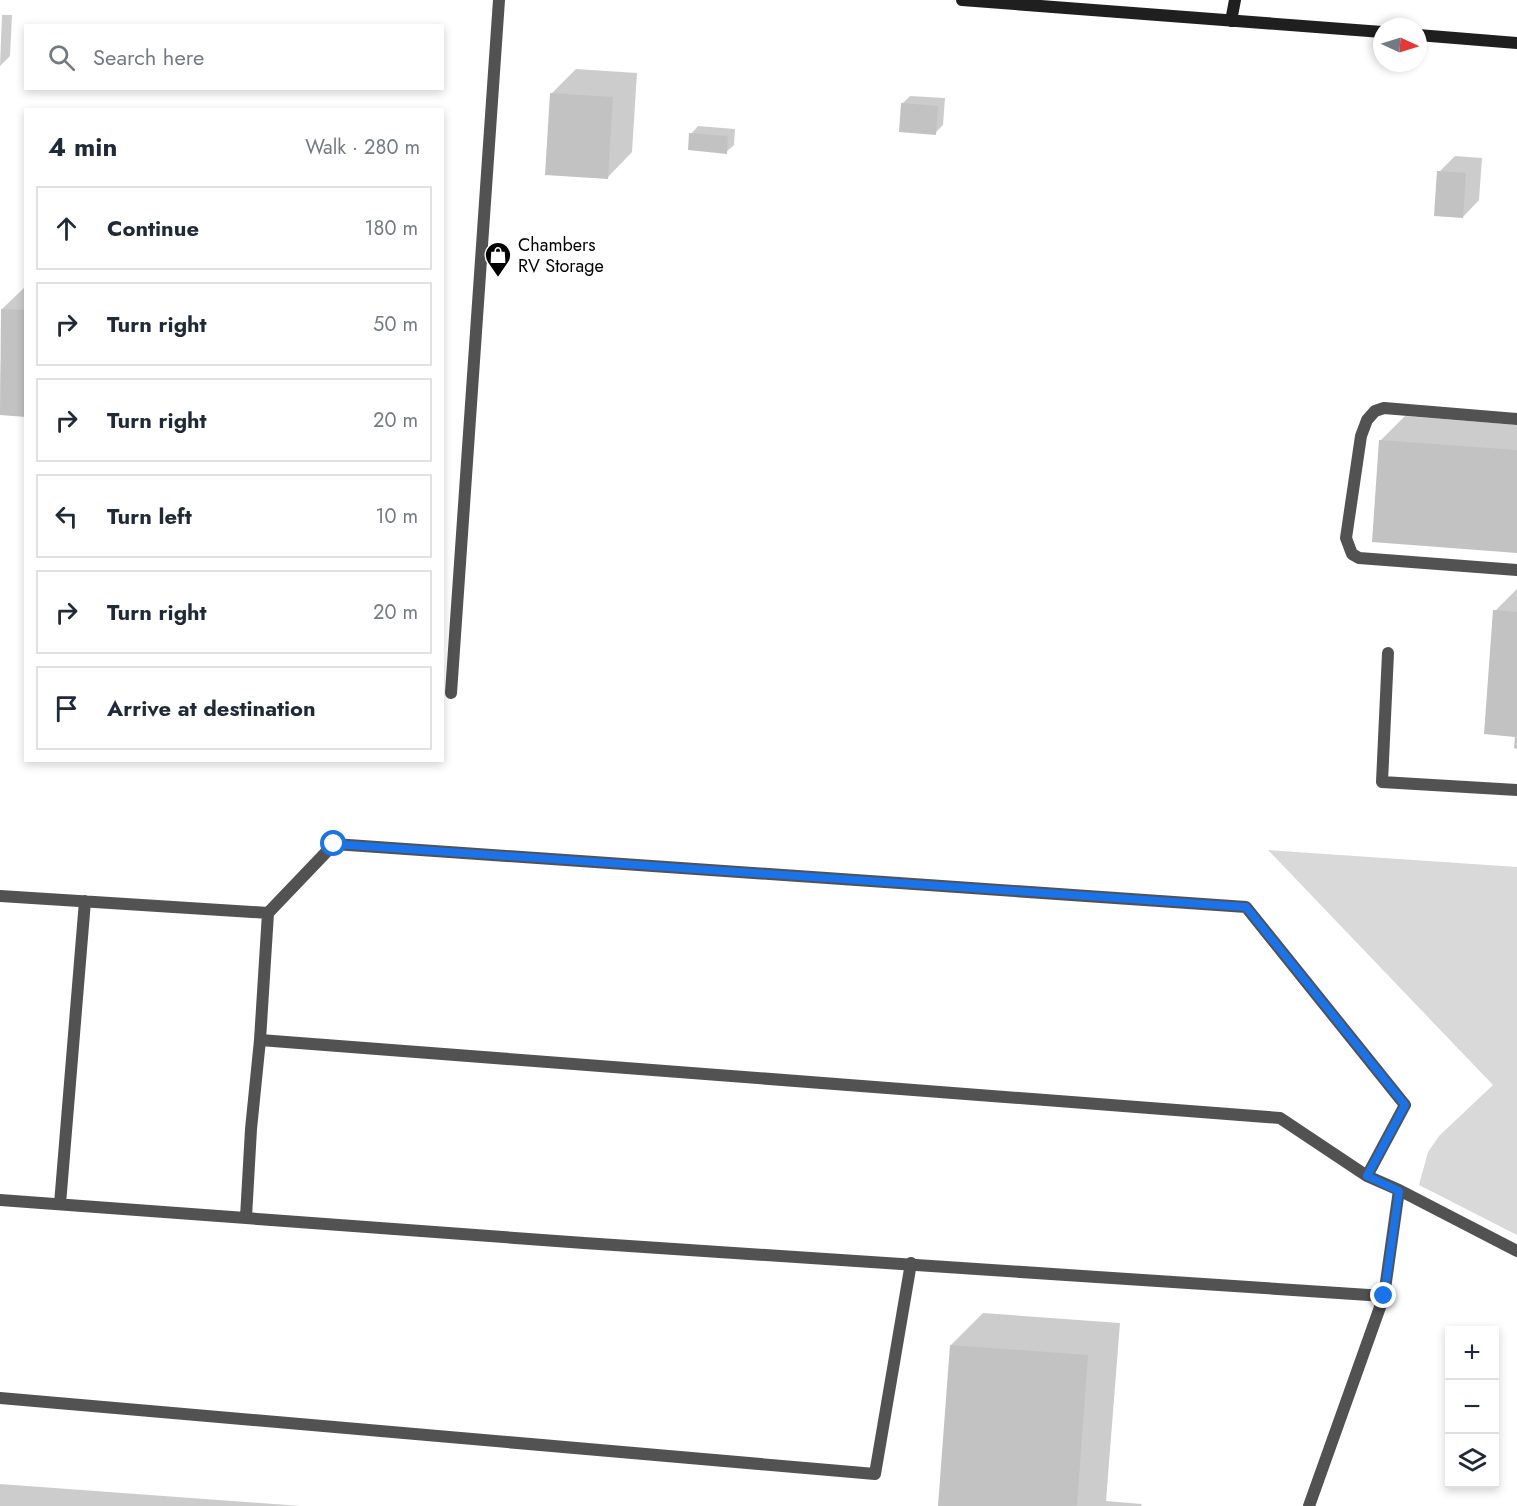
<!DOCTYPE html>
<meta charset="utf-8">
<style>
body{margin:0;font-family:Jost,sans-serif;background:#f6f6f7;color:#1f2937}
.controls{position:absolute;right:18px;bottom:18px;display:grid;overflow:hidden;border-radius:0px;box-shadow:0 3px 9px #0003}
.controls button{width:54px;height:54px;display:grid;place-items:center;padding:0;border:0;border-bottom:2px solid #e0e1e3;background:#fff;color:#1f2937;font:30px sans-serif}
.compass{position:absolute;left:1373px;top:18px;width:54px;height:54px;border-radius:50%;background:#fff;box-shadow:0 3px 9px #0003;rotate:94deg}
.stop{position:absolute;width:18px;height:18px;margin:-14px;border:4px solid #1a73e8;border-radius:50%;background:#fff}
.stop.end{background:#1a73e8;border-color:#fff;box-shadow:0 2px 6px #0008}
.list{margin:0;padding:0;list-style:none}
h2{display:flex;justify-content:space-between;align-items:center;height:78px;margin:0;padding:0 24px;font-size:26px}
h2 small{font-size:20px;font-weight:400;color:#747a83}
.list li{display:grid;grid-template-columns:39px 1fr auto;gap:18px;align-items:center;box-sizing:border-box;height:84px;margin:0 12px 12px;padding:0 12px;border:2px solid #e0e1e3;border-radius:0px}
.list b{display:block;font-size:22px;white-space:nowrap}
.list em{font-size:20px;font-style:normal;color:#747a83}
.icon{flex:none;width:33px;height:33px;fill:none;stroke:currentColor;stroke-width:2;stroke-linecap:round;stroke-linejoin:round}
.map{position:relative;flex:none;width:1517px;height:1506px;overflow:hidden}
.search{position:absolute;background:#fff;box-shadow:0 3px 9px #0003;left:24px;top:24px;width:420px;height:66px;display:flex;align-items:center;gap:15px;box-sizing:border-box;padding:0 21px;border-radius:0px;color:#747a83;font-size:22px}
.panel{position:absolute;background:#fff;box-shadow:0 3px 9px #0003;left:24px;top:108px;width:420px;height:654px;border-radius:0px}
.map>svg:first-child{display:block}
.green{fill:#d9d9d9}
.shadow{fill:#0003}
.building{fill:#c2c2c2}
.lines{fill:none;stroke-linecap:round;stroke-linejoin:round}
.lane{stroke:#525252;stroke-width:12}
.secondary{stroke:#1f1f1f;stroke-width:12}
.route{stroke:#1a73e8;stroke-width:8}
.labels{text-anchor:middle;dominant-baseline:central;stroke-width:4.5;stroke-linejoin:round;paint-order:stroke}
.poi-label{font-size:18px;fill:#000;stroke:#fff;text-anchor:start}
</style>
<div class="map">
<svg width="1517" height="1506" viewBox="0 0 1517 1506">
<rect width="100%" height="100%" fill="#fff"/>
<path class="green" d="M1268,850L1517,867V1235L1419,1185L1428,1152L1439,1136L1493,1085Z"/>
<path class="shadow" d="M2,15H12L10,56L0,66Z
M576,69L637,73L632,152L608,177L551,94Z
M910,96L945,98L943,125L935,133L902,104Z
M698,126L735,129L734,145L726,152L691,134Z
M1455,156L1482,158L1479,200L1463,217L1439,172Z
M26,286V415L0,413L2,309Z
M1405,416L1517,425V552L1380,441Z
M1517,589V747L1495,611Z
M983,1313L1120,1323L1106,1501L1142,1504L1141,1506H940L951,1345Z
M0,1484L301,1506H0Z"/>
<path class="building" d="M550,93L613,97L608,179L545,175Z
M901,103L938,106L936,135L899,132Z
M689,133L728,136L727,154L688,150Z
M1437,171L1466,173L1463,218L1434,216Z
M1,309L26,310V417L0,415Z
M1379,440L1517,450V553L1372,542Z
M1493,610L1517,612V749L1514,748L1515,737L1484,734Z
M950,1345L1088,1355L1077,1506H938Z"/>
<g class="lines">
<path class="lane" d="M1517,419L1384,408L1375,411L1367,420L1361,436L1346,538L1352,554L1359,558L1517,570
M1388,653L1382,782L1517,790
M451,693L499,0
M0,896L268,913
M260,1040L268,913L334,844L1246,907L1405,1105L1367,1176
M0,1200L584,1243L1384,1296
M60,1204L85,901
M246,1217L251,1129L260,1040L1280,1118L1367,1176L1399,1190
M0,1398L875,1474L911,1263
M1309,1506L1384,1296L1399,1190L1517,1251"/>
<path class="secondary" d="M962,0L1382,32
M1231,21L1235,0
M1418,35L1517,43"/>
</g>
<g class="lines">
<path class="route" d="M334,844L1246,907L1405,1105L1367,1176L1399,1191L1384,1296"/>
</g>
<defs>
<g id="shop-pin" transform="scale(1.35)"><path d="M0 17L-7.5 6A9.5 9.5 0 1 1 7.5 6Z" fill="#000" stroke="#fff"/><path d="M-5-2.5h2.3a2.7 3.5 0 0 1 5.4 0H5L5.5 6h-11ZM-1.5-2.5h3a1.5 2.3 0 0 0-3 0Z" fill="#fff"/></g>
</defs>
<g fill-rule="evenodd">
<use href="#shop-pin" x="498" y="255"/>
</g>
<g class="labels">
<g class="poi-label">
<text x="518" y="245">Chambers<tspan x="518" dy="21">RV Storage</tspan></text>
</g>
</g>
</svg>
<div class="controls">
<button>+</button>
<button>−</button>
<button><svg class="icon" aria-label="layers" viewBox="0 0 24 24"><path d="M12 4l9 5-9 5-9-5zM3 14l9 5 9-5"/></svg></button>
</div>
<svg class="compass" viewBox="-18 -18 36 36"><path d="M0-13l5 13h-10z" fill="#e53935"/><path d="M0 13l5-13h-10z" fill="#747a83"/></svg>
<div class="stop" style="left:334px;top:844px"></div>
<div class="stop end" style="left:1384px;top:1296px"></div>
<div class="search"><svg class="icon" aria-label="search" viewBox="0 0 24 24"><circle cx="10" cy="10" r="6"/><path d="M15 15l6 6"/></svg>Search here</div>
<section class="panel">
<h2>4 min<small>Walk · 280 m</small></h2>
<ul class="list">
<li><svg class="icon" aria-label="ahead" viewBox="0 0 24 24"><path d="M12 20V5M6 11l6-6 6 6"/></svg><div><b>Continue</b></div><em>180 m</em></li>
<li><svg class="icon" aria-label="right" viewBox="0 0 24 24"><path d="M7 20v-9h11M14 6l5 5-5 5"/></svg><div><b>Turn right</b></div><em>50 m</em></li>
<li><svg class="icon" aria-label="right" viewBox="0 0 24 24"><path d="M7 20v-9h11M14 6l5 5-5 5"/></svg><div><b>Turn right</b></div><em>20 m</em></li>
<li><svg class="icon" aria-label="left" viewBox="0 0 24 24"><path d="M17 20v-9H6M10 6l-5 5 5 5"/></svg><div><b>Turn left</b></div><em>10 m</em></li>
<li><svg class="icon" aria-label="right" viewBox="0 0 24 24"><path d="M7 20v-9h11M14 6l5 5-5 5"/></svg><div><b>Turn right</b></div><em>20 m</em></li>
<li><svg class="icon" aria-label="arrive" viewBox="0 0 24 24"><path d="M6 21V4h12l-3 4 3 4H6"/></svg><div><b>Arrive at destination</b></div></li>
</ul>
</section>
</div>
